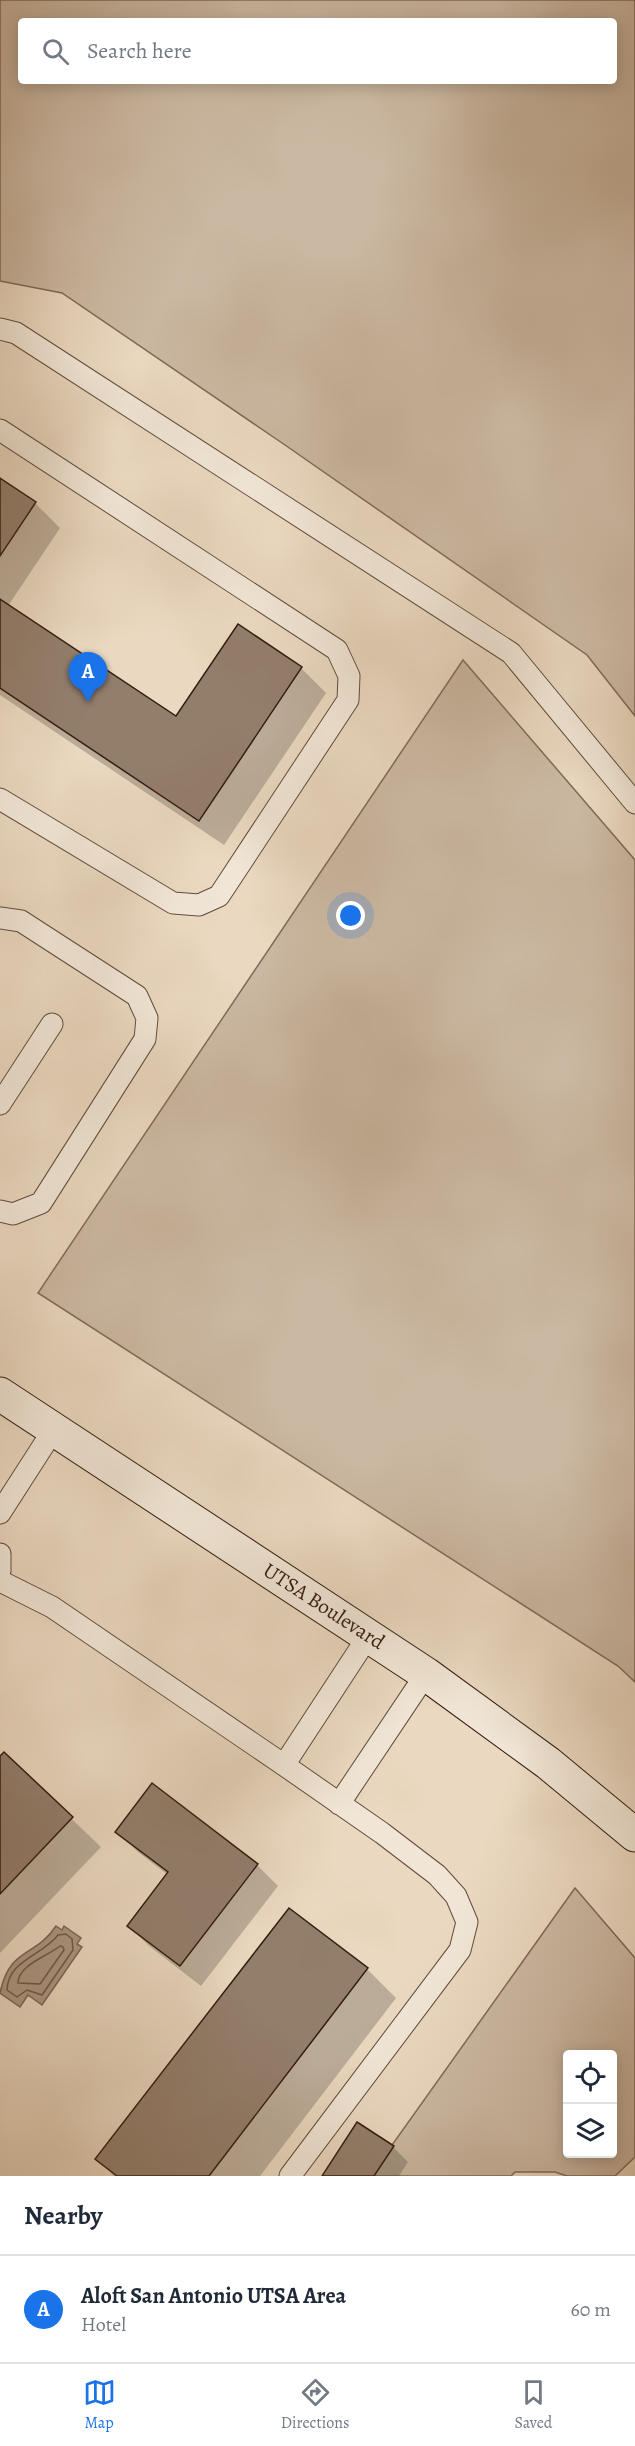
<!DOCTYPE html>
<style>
body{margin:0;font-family:Alegreya,serif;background:#f2f2f3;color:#1f2937}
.controls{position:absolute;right:18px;bottom:18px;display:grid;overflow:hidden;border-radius:6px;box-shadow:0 3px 15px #0003}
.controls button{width:54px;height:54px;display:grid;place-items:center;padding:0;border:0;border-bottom:2px solid #e0e1e3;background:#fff;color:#1f2937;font:30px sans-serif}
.you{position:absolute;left:351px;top:916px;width:21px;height:21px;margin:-15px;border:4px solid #fff;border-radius:50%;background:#1a73e8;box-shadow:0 0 0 9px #1a73e833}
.badge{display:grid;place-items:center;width:39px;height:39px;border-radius:50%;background:#1a73e8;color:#fff;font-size:20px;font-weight:700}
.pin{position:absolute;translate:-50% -50px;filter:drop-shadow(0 2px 3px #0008)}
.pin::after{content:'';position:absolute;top:32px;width:21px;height:18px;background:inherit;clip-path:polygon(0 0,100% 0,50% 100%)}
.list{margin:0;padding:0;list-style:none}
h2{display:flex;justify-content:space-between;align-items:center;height:78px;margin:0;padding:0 24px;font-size:26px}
h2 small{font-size:20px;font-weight:400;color:#747a83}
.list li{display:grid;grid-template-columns:39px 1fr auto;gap:18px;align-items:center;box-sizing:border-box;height:108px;padding:0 24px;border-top:2px solid #e0e1e3}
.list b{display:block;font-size:22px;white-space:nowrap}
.list p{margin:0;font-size:20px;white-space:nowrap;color:#747a83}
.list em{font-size:20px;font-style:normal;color:#747a83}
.icon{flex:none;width:33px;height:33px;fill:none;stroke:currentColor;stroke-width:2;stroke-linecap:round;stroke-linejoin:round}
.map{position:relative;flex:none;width:635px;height:2176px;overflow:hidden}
.search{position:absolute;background:#fff;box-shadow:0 3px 15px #0003;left:18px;right:18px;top:18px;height:66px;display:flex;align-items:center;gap:15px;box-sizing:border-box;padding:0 21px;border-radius:6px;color:#747a83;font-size:22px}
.sheet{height:186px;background:#fff}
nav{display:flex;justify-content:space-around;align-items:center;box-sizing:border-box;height:84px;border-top:2px solid #e0e1e3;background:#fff;font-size:16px;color:#747a83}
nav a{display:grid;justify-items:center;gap:3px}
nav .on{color:#1a73e8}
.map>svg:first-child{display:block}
.green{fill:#cbb8a2;stroke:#806a59;stroke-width:1.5;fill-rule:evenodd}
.water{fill:#ac9884;stroke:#7c6656;stroke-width:1.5}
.shadow{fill:#0003}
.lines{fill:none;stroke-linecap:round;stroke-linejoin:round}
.shore{stroke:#705a4a;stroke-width:1.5}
.building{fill:#937e6c;stroke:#341c10;stroke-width:1.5}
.service-casing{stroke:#624b3c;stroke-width:23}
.secondary-casing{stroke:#341c10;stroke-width:35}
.service{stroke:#f1e6d6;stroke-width:21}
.secondary{stroke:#f1e6d6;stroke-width:33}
.labels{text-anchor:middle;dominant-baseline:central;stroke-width:4.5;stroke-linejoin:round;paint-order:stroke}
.street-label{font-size:21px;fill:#341c10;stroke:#f1e6d6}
</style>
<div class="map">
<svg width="635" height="2176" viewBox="0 0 635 2176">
<rect width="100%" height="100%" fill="#ead8c0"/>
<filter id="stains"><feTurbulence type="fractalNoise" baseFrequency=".00333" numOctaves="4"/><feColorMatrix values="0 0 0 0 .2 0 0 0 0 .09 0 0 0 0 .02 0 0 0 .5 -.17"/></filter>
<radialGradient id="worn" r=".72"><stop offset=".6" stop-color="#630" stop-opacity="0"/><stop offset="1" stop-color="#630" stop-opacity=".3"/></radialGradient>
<path class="green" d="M0,0H635V716L587,655L285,445L62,293L0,281ZM21,21H614V81H21Z
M463,660L635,860V1682L618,1666L38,1293Z
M575,1888L635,1958V2157L615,2176H567L555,2172H515L511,2176H370ZM568,2054H612V2154H568Z"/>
<path class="water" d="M56,1926L62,1930L64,1926L81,1938L77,1944L82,1947L42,2005L28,1995L20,2007L0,1993C10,1946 35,1958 56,1926Z"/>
<path class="shadow" d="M0,480L35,503L60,528L8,606L177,718L238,626L301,668L326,693L224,845L0,695Z
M4,1754L101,1847L0,1953V1759Z
M153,1785L257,1865L278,1886L201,1986L149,1946L129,1926L168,1875L138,1852L117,1831Z
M289,1910L367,1969L396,1998L260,2176H114L97,2159Z
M393,2147L408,2162L399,2176H323Z"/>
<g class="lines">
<path class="shore" d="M66,1934L72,1939L73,1950L42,1995L27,1990L17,1997L7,1990C8,1960 42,1956 58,1935Z
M60,1946L63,1947L64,1950L40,1984L18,1983C18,1965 48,1956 60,1946Z"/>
</g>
<path class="building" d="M0,478L36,502L0,556Z
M0,599L176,716L238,624L302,667L199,821L0,688Z
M4,1752L73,1817L0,1894V1756Z
M152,1783L258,1864L180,1966L127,1926L168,1872L115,1832Z
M289,1908L368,1968L209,2176H117L95,2159Z
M357,2122L394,2146L374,2176H322Z"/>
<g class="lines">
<g class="service-casing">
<path id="service" d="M0,329L16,333L511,653L635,803
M0,430L337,650L349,676L348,700L219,896L199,905L173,903L0,799
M0,918L21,921L137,996L147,1018L145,1039L41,1203L13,1214L0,1211
M0,1104L52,1024
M0,1513L54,1429
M0,1554V1571
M0,1581L52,1607L284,1765L382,1833L437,1875L456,1896L467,1922L460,1950L290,2176
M284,1765L369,1635
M339,1804L426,1674"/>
</g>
<g class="secondary-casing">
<path id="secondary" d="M0,1394L426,1674L548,1763L635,1835"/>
</g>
<use href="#service" class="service"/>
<use href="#secondary" class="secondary"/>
</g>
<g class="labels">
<g class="street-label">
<text transform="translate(324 1606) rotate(33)">UTSA Boulevard</text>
</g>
</g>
<rect width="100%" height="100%" filter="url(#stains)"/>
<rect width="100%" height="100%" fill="url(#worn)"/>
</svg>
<div class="controls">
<button><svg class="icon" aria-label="locate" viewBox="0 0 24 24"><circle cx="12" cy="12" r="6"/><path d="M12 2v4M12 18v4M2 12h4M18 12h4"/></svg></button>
<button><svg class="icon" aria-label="layers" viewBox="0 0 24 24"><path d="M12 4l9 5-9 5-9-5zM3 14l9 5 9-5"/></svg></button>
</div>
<div class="you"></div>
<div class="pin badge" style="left:88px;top:702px">A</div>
<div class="search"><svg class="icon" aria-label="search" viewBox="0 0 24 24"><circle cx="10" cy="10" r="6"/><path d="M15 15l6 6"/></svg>Search here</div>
</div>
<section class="sheet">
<h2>Nearby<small></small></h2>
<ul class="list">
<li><span class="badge">A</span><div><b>Aloft San Antonio UTSA Area</b><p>Hotel</p></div><em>60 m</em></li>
</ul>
</section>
<nav>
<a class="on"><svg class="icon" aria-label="map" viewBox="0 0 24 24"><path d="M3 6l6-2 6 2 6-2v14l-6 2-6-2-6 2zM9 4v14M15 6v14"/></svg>Map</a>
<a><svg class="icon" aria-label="directions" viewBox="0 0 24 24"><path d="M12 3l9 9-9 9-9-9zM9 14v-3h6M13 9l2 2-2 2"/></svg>Directions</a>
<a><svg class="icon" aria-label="saved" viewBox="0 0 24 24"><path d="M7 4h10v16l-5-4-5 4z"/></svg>Saved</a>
</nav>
